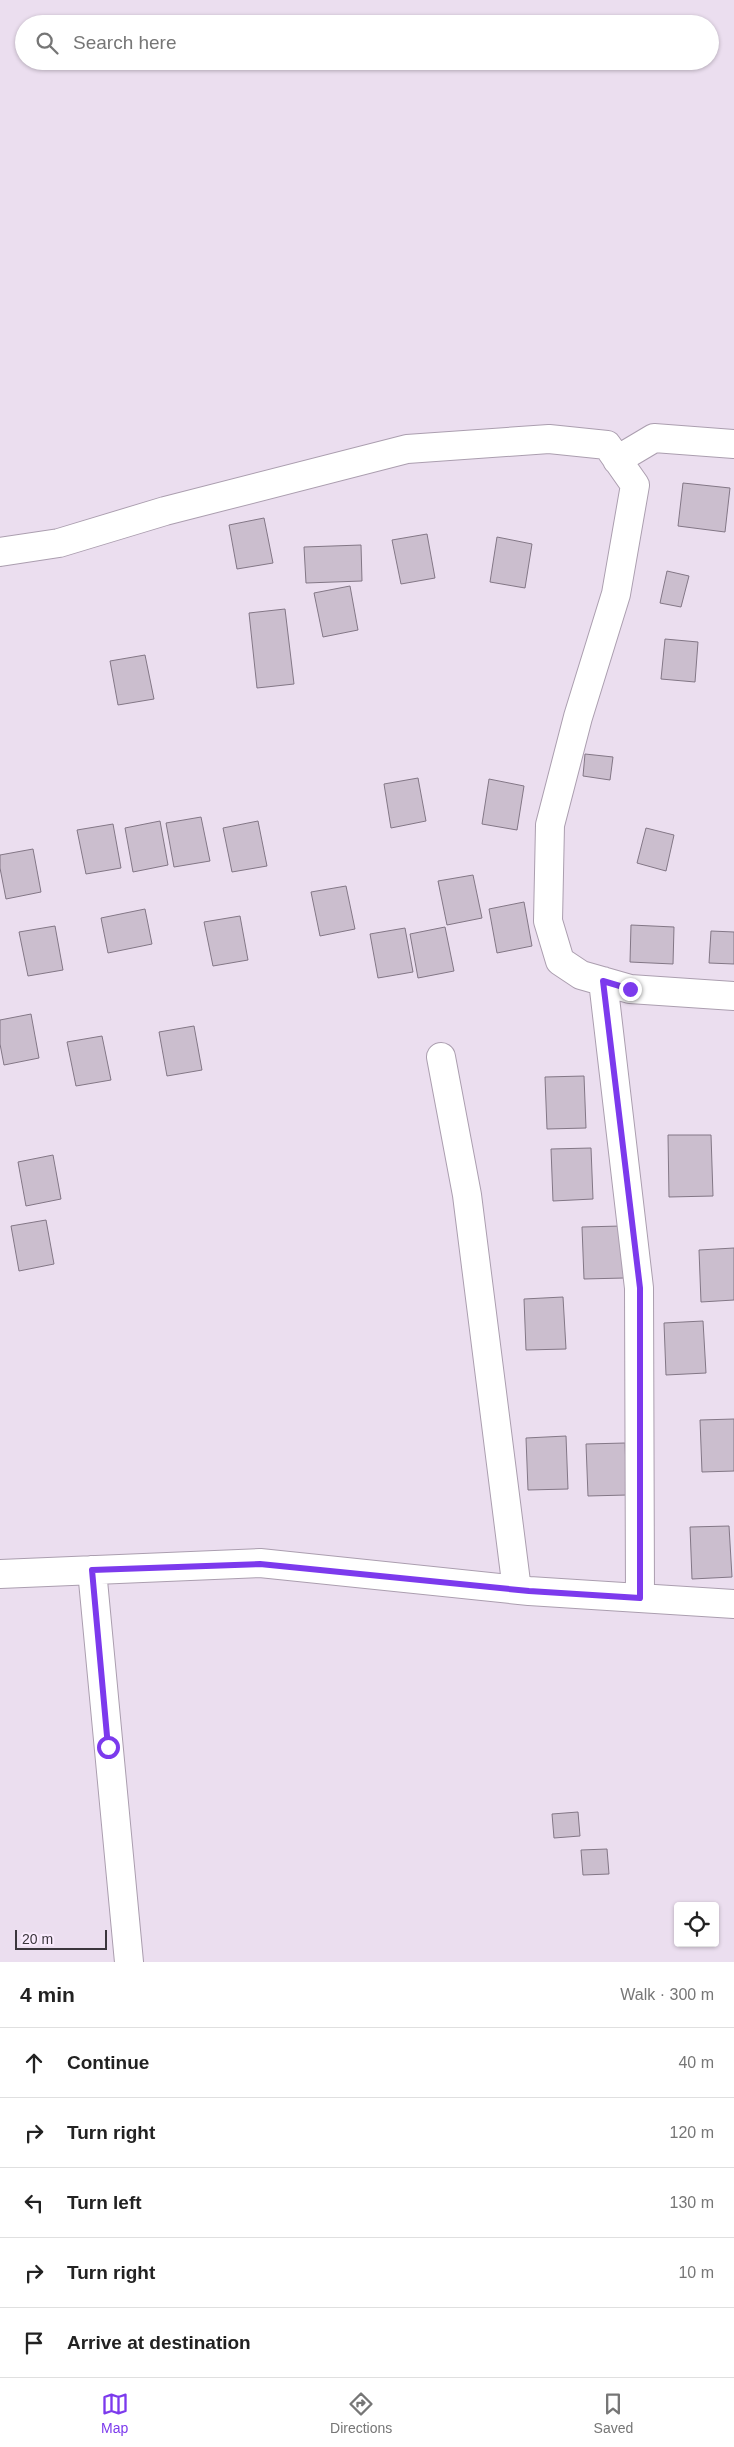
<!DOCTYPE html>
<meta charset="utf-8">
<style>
body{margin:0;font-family:Arial,sans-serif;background:#f6f6f6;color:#222}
.controls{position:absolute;right:15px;bottom:15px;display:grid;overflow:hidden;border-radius:5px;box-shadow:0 1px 4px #0004}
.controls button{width:45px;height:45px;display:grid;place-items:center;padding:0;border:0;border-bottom:1px solid #e0e0e0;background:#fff;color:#222;font:25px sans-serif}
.scale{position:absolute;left:15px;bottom:12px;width:92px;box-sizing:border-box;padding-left:5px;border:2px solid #3b363d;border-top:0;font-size:14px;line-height:18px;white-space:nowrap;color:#3b363d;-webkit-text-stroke:4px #f9ebfd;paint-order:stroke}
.stop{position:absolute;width:15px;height:15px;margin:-11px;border:4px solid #7c3aed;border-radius:50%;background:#fff}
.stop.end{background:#7c3aed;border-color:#fff;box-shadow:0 1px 5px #0008}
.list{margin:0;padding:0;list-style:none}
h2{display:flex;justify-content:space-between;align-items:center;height:65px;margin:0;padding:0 20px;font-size:21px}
h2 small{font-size:16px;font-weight:400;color:#767676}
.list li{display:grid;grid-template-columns:32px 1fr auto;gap:15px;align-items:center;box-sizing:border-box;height:70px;padding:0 20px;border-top:1px solid #e0e0e0}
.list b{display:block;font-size:19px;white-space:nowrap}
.list em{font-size:16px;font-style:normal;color:#767676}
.icon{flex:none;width:28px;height:28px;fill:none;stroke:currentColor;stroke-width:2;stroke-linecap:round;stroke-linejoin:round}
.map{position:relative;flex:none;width:734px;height:1962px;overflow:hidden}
.search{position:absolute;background:#fff;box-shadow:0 1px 4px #0004;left:15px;right:15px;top:15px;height:55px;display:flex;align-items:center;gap:12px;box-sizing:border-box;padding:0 18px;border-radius:28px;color:#767676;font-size:19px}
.sheet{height:415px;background:#fff}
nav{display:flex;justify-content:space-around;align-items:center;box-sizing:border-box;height:70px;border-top:1px solid #e0e0e0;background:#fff;font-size:14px;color:#767676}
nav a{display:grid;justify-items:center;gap:2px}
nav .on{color:#7c3aed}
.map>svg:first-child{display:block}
.building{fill:#cbbece;stroke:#837786}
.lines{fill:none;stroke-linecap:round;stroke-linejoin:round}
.minor-casing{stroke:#ab9eaf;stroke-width:30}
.minor{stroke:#fff;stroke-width:28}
.route{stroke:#7c3aed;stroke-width:6}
</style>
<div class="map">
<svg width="734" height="1962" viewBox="0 0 734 1962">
<rect width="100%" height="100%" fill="#ebdeef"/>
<path class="building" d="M683,483L730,488L725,532L678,526Z
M264,518L273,563L237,569L229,525Z
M427,534L435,578L401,584L392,540Z
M497,537L532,544L525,588L490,582Z
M361,545L362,581L306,583L304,547Z
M667,571L689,576L681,607L660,603Z
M350,586L358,630L323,637L314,593Z
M285,609L294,684L257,688L249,613Z
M665,639L698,642L695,682L661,679Z
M145,655L154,699L118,705L110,661Z
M585,754L613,757L610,780L583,776Z
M418,778L426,821L391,828L384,784Z
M489,779L524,786L517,830L482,824Z
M201,817L210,861L174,867L166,823Z
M160,821L168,865L133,872L125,828Z
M258,821L267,866L232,872L223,828Z
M113,824L121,868L86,874L77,830Z
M646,828L674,835L666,871L637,863Z
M33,849L41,892L6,899L0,868V855Z
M473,875L482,918L447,925L438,881Z
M346,886L355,929L320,936L311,892Z
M524,902L532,946L497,953L489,909Z
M145,909L152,944L108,953L101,918Z
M240,916L248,960L213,966L204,922Z
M631,925L674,927L673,964L630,962Z
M55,926L63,970L28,976L19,932Z
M445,927L454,971L418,978L410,934Z
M405,928L413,972L378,978L370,934Z
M711,931L734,932V964L709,963Z
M31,1014L39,1058L4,1065L0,1044V1020Z
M194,1026L202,1070L167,1076L159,1032Z
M102,1036L111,1080L76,1086L67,1042Z
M584,1076L586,1128L547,1129L545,1077Z
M668,1135H711L713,1196L669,1197Z
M591,1148L593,1199L553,1201L551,1149Z
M53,1155L61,1199L26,1206L18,1162Z
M46,1220L54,1264L19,1271L11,1226Z
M621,1226L624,1278L584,1279L582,1227Z
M734,1248V1300L701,1302L699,1250Z
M563,1297L566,1349L526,1350L524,1299Z
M703,1321L706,1373L666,1375L664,1323Z
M734,1419V1471L702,1472L700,1420Z
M566,1436L568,1489L528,1490L526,1438Z
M625,1443L627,1495L588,1496L586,1444Z
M729,1526L732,1577L692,1579L690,1527Z
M578,1812L580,1836L554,1838L552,1814Z
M607,1849L609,1874L583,1875L581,1850Z"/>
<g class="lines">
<g class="minor-casing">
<path id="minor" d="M617,460L654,438L734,444
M0,552L59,543L165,511L407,449L549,439L607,445L635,485L616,594L578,717L550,825L548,921L560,961L581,975L630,989L734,996
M603,981L639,1288L640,1598
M441,1057L467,1195L517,1590
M92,1570L129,1962
M0,1574L260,1563L529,1591L734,1604"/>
</g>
<use href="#minor" class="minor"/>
</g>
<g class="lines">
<path class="route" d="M108,1747L92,1570L260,1564L529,1591L640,1598V1288L603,981L630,989"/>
</g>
</svg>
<div class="controls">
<button><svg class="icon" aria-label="locate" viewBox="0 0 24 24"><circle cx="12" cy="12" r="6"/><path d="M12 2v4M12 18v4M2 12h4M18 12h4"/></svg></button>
</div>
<div class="scale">20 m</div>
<div class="stop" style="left:108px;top:1747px"></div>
<div class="stop end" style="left:630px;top:989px"></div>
<div class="search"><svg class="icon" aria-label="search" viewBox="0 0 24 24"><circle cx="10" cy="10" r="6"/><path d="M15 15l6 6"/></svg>Search here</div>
</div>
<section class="sheet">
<h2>4 min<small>Walk · 300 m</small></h2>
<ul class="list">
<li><svg class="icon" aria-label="ahead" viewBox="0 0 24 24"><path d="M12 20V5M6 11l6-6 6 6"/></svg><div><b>Continue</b></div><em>40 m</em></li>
<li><svg class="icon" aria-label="right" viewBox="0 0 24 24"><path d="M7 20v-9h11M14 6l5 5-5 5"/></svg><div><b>Turn right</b></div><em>120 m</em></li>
<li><svg class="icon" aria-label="left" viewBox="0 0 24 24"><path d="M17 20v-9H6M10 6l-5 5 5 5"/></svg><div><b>Turn left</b></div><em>130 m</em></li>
<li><svg class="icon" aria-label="right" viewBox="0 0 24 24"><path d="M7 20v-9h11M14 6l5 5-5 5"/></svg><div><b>Turn right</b></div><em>10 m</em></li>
<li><svg class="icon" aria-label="arrive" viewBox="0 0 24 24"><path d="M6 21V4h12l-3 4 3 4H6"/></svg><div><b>Arrive at destination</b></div></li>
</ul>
</section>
<nav>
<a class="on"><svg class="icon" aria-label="map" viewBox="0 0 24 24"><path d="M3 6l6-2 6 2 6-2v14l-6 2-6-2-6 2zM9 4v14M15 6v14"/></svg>Map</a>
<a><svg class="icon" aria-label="directions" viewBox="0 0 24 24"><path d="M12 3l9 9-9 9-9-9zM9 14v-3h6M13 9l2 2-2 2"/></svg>Directions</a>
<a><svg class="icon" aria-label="saved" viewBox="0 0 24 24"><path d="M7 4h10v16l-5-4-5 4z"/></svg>Saved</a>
</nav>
